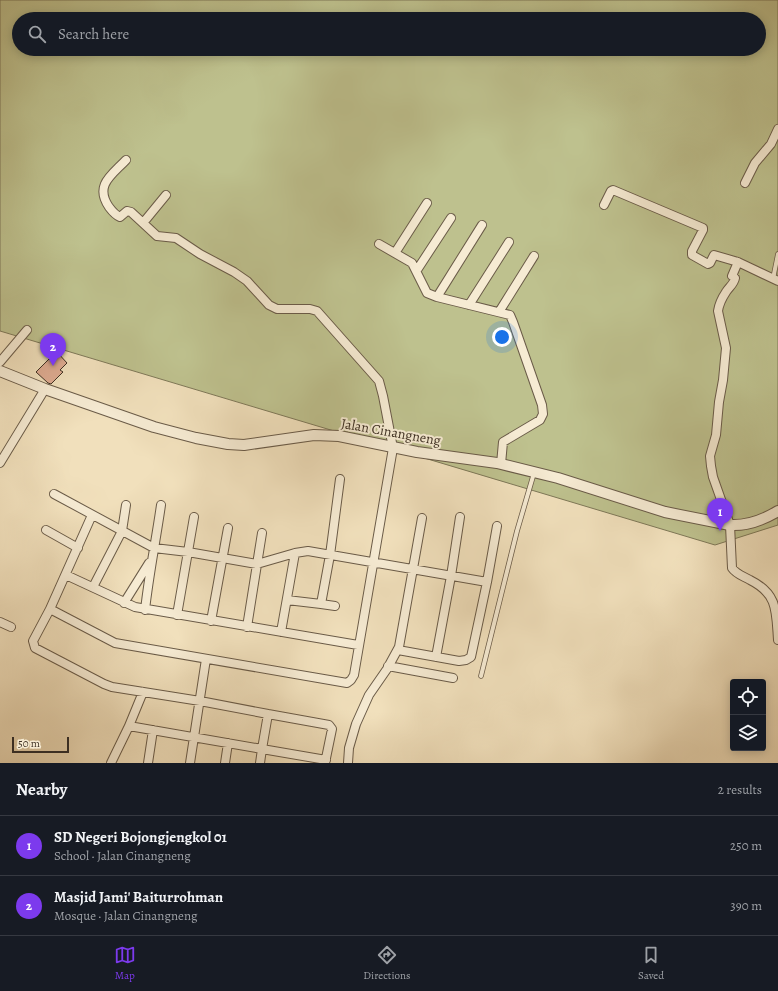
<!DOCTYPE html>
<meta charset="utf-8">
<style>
body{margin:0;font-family:Alegreya,serif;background:#20242c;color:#f1f3f6}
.controls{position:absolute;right:12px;bottom:12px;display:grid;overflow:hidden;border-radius:4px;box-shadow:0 2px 10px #0003}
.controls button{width:36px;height:36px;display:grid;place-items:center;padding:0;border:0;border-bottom:1px solid #363941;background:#171b24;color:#f1f3f6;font:20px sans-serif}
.scale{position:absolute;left:12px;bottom:10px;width:57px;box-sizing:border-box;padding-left:4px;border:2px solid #3d2f22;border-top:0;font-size:11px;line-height:14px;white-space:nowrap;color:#3d2f22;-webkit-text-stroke:3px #f6ebd3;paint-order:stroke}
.you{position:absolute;left:502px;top:337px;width:14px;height:14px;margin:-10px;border:3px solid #fff;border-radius:50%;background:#1a73e8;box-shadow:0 0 0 6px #1a73e833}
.badge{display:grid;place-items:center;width:26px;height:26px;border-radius:50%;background:#7c3aed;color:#fff;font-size:13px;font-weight:700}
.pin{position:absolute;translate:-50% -33px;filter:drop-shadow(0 1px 2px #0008)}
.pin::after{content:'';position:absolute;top:21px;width:14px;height:12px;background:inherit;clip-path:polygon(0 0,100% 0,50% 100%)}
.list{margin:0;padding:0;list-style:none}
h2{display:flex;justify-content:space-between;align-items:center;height:52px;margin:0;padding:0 16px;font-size:17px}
h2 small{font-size:13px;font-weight:400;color:#9ea1a6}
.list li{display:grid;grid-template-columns:26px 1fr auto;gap:12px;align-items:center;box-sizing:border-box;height:60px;padding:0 16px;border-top:1px solid #363941}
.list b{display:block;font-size:15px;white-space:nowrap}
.list p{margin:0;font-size:13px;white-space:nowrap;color:#9ea1a6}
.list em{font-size:13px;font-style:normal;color:#9ea1a6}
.icon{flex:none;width:22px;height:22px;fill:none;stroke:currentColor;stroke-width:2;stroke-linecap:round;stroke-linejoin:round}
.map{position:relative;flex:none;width:778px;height:763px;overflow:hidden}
.search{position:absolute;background:#171b24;box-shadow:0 2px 10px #0003;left:12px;right:12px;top:12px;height:44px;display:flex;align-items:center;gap:10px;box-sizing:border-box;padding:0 14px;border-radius:22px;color:#9ea1a6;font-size:15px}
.sheet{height:172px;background:#171b24}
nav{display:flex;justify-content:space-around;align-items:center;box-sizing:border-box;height:56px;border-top:1px solid #363941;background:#171b24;font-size:11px;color:#9ea1a6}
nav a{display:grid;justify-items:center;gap:2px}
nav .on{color:#7c3aed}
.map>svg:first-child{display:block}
.green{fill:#bec18e;stroke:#7e7858;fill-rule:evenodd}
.building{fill:#ddaa90;stroke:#3d2f22}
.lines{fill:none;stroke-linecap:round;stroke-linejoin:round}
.service-casing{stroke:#6a5b48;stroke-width:5.5}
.minor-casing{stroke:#6a5b48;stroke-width:10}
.tertiary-casing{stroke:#6a5b48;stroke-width:12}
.service{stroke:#f6ebd3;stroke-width:4}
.minor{stroke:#f6ebd3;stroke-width:8}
.tertiary{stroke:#f6ebd3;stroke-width:10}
.labels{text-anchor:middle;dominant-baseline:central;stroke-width:4;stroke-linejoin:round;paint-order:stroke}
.street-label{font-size:14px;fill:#3d2f22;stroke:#f6ebd3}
</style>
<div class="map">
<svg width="778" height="763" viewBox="0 0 778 763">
<rect width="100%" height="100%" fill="#f1e0bc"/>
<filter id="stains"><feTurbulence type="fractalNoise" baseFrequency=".005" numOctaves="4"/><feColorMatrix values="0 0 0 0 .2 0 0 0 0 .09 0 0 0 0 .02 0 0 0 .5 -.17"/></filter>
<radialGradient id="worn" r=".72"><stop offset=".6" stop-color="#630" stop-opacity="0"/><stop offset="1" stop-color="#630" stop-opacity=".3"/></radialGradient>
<path class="green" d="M0,0H778V525L715,545L0,331ZM19,19H759V49H19Z"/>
<path class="building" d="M57,352L67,363L60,370L63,372L51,384L48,383L36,372L49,359L50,360Z"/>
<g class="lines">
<g class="service-casing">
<path id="service" d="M773,279L778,254
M481,676L517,531L534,473"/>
</g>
<g class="minor-casing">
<path id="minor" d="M745,183L755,163L771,144L778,129
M604,205L611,191L613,190L703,228V230L692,251V255L708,264L710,263L714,255L738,262L778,281
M143,223L166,195
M379,244L412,263L427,293L437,297L510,315L513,322L542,405L543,414L540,420L503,442L501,464
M395,253L427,203
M738,262L732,276L735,278C734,284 729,287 726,292C722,298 719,304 718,311L726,348L723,380L719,402L716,435L710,456L711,466L713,477L730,525L732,568C736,574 743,576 750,580C778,594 776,611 778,640
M417,270L451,218
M437,297L482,225
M469,305L509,242
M499,312L534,256
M0,362L27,330
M0,463L45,389
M54,494L154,548L188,552L257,564L295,553L308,551L487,582
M92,515L50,609L115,643L347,683L351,680L354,675L393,448L383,396L379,381L317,311L310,309H277L269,305L247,281L234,272L200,254L176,238L157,236L131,212L127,211L120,217C115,215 112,211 109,207C94,185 112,175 126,160
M46,530L78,548
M66,575L135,607L358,645
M93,587L122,531L126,505
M287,600L321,604L330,555L340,479
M124,603L149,563
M321,604L335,606
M50,609L33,641L35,648L104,684L112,687L200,701L268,714L262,749L129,726L143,692
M145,610C149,574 156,540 161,505
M177,615L194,517
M211,621L228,528
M0,622L11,627
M247,627L262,533
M281,632L295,553
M398,650L459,661L466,660L471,657L487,582L497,526
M436,657L451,576L460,517
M388,666L453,678
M268,714L329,725L332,729L325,763
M111,763L129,726
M148,763L153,730
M190,763L206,659
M225,763L228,743
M260,763L262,749L326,760
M348,763L349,748L356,724L369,695L387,669L399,647L422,518"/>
</g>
<g class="tertiary-casing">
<path id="tertiary" d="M0,371L45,389L154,427L196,438L228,444L244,445L314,435L339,436L417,452L497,463L558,478L665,512L730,525C747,526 763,520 778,511"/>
</g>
<use href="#service" class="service"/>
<use href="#minor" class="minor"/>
<use href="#tertiary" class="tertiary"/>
</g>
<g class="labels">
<g class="street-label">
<text transform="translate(391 432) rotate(10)">Jalan Cinangneng</text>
</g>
</g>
<rect width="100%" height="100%" filter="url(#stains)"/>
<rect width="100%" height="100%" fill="url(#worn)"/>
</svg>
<div class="controls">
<button><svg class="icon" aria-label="locate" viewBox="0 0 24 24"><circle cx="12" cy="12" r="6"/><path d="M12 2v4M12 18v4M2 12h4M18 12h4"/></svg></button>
<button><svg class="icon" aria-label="layers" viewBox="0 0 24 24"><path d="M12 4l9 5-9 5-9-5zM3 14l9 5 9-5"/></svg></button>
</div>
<div class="scale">50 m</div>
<div class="you"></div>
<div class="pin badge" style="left:720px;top:531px">1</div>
<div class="pin badge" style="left:53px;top:366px">2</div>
<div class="search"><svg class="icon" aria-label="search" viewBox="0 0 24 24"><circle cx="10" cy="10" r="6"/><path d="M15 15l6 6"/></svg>Search here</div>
</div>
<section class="sheet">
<h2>Nearby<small>2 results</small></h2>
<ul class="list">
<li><span class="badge">1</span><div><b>SD Negeri Bojongjengkol 01</b><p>School · Jalan Cinangneng</p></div><em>250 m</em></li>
<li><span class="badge">2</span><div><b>Masjid Jami' Baiturrohman</b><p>Mosque · Jalan Cinangneng</p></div><em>390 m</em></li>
</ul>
</section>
<nav>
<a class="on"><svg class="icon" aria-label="map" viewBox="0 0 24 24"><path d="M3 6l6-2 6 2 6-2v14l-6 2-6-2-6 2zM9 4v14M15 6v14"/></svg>Map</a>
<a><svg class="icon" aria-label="directions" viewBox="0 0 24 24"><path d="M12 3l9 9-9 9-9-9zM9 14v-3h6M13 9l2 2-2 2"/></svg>Directions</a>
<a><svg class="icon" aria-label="saved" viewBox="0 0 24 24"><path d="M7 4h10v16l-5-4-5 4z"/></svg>Saved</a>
</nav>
